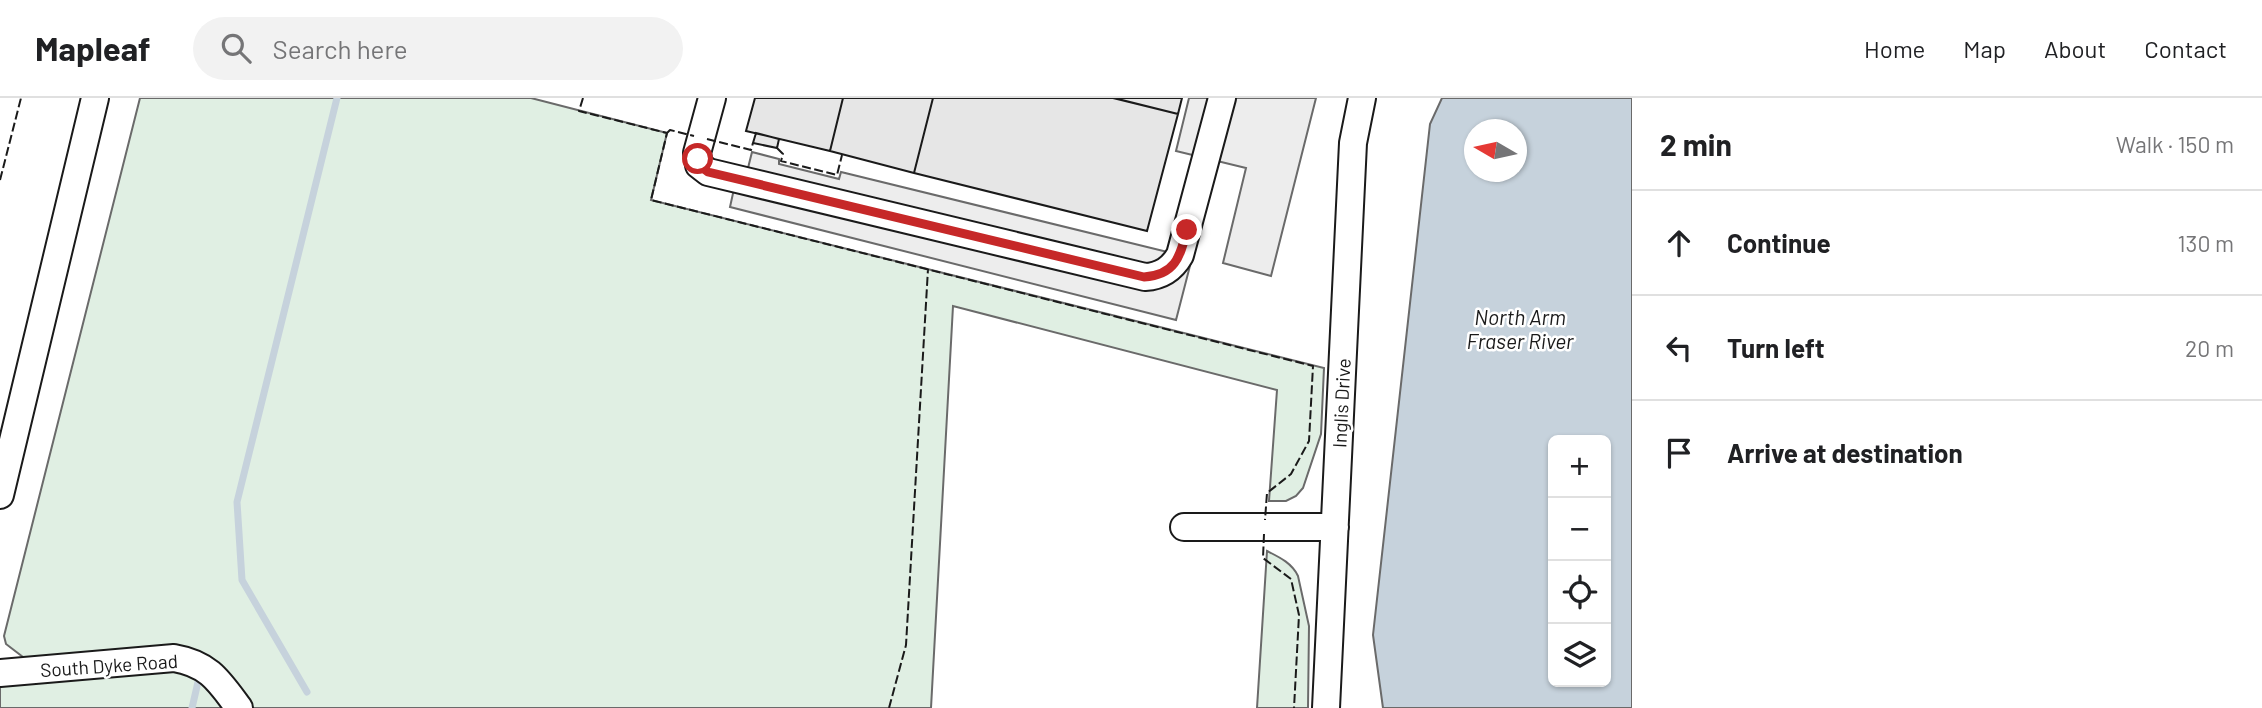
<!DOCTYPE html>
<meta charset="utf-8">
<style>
body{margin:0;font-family:Barlow,sans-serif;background:#f2f2f2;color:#202124}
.controls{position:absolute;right:21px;bottom:21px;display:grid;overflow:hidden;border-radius:10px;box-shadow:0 2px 5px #0004}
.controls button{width:63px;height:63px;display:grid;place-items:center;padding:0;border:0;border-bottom:2px solid #e0e0e0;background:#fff;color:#202124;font:35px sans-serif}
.compass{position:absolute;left:1464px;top:21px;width:63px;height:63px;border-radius:50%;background:#fff;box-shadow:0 2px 5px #0004;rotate:279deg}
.stop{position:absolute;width:21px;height:21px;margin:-16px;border:5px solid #c62828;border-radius:50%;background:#fff}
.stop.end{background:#c62828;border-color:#fff;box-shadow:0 2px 7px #0008}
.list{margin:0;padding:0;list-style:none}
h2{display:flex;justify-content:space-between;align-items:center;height:91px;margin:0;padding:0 28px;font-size:30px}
h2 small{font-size:23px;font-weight:400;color:#757577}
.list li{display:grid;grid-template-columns:46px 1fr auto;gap:21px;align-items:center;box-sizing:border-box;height:105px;padding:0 28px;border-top:2px solid #e0e0e0}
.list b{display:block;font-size:26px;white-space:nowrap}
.list em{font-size:23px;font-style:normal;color:#757577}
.icon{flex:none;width:38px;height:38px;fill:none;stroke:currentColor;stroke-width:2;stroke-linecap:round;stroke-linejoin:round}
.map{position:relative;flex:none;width:1632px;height:610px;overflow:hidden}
header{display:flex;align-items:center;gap:42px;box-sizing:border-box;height:98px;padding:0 35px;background:#fff;border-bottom:2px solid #e0e0e0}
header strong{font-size:33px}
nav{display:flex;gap:38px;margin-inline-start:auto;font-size:24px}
.search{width:490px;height:63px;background:#f2f2f2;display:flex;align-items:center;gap:18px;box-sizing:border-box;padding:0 24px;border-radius:38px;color:#757577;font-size:26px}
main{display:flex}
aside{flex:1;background:#fff}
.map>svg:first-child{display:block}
.green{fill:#e0efe3;stroke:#6a6a6a;stroke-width:2}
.parking{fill:#ededed;stroke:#6a6a6a;stroke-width:2}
.water{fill:#c6d2dc;stroke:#6a6a6a;stroke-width:2;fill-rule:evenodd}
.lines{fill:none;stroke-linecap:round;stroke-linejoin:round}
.stream{stroke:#c6d2dc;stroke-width:7}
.building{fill:#e6e6e6;stroke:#1a1a1a;stroke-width:2}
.minor-casing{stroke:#1a1a1a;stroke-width:30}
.minor{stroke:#fff;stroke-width:26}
.fence{stroke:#1a1a1a;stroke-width:2;stroke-dasharray:9 3.5;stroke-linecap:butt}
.route{stroke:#c62828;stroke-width:9}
.labels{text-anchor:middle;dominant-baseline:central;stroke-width:5;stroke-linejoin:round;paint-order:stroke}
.street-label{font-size:19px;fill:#1a1a1a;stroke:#fff}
.water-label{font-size:21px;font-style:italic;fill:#1a1a1a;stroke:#fff}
</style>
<header>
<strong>Mapleaf</strong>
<div class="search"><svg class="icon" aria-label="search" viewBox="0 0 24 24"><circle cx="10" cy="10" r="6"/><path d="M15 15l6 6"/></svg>Search here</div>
<nav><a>Home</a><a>Map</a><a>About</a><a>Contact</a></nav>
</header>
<main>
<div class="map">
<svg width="1632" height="610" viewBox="0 0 1632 610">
<rect width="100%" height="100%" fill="#fff"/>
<path class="green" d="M140,0H531L667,35L651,102L1324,270L1321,336L1303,390L1296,398L1286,403H1269L1277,292L953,208L931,610H250L221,571L23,559L6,546L4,538Z
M1267,453C1279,459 1292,465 1298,478L1309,528L1308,610H1257Z
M175,569L201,578L228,610H0V588L11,582Z"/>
<path class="parking" d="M1189,0H1316L1271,178L1223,165L1246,70L1176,53Z
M752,54L779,61V66L839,81L841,74L1192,160L1176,222L730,109L739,68L748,70Z"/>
<path class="water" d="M1442,0H1632V610H1383L1373,537L1430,26ZM1475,32H1517V74H1475ZM1553,342H1606V584H1553Z"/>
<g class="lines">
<path class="stream" d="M307,594L242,482L237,404L337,0
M192,610L198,584"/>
</g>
<path class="building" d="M755,0H843L830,53L746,33Z
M843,0H933L914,75L830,53Z
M933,0H1113L1178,16L1147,133L914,75Z
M1114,0H1182L1178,16Z
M756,35L779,41L777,50L753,45Z"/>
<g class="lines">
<g class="minor-casing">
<path id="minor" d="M712,0L697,55L699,67L708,74L1145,179C1161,178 1172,171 1180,157L1222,0
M0,397L95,0
M1184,429H1335
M0,575L174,560C209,566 219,583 239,610
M1326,610L1353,45L1362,0"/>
</g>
<use href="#minor" class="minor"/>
<path class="fence" d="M583,0L579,13L667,35L651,102L1313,268L1309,343L1291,376L1267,395L1265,422
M667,35L670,32L694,38
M707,41L751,52L753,45
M777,50L783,56L781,63L837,77L842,57
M0,82L21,0
M1264,436L1263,460L1291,481L1299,517L1294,610
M889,610L906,547L928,171"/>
</g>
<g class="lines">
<path class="route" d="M698,61L699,67L708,74L1144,179C1176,177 1180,158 1187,132"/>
</g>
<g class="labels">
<g class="street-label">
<text transform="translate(1341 305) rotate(-87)">Inglis Drive</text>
<text transform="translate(109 567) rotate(-4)">South Dyke Road</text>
</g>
<g class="water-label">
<text x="1520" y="218">North Arm<tspan x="1520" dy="24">Fraser River</tspan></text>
</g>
</g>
</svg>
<div class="controls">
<button>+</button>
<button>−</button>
<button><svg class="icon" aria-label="locate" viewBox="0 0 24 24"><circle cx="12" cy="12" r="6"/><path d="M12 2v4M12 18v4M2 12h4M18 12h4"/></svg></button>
<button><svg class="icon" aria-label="layers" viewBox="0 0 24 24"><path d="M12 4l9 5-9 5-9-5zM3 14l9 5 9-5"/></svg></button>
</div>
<svg class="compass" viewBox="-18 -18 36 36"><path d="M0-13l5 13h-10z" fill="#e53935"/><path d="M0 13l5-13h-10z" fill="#757577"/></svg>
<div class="stop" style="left:698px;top:61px"></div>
<div class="stop end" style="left:1187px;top:132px"></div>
</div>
<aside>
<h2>2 min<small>Walk · 150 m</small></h2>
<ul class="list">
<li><svg class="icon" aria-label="ahead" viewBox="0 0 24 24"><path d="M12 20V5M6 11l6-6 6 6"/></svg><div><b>Continue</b></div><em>130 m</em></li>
<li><svg class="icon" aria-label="left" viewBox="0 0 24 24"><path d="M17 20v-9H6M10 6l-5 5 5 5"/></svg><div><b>Turn left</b></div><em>20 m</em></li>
<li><svg class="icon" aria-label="arrive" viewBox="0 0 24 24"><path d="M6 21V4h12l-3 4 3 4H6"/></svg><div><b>Arrive at destination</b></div></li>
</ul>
</aside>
</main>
